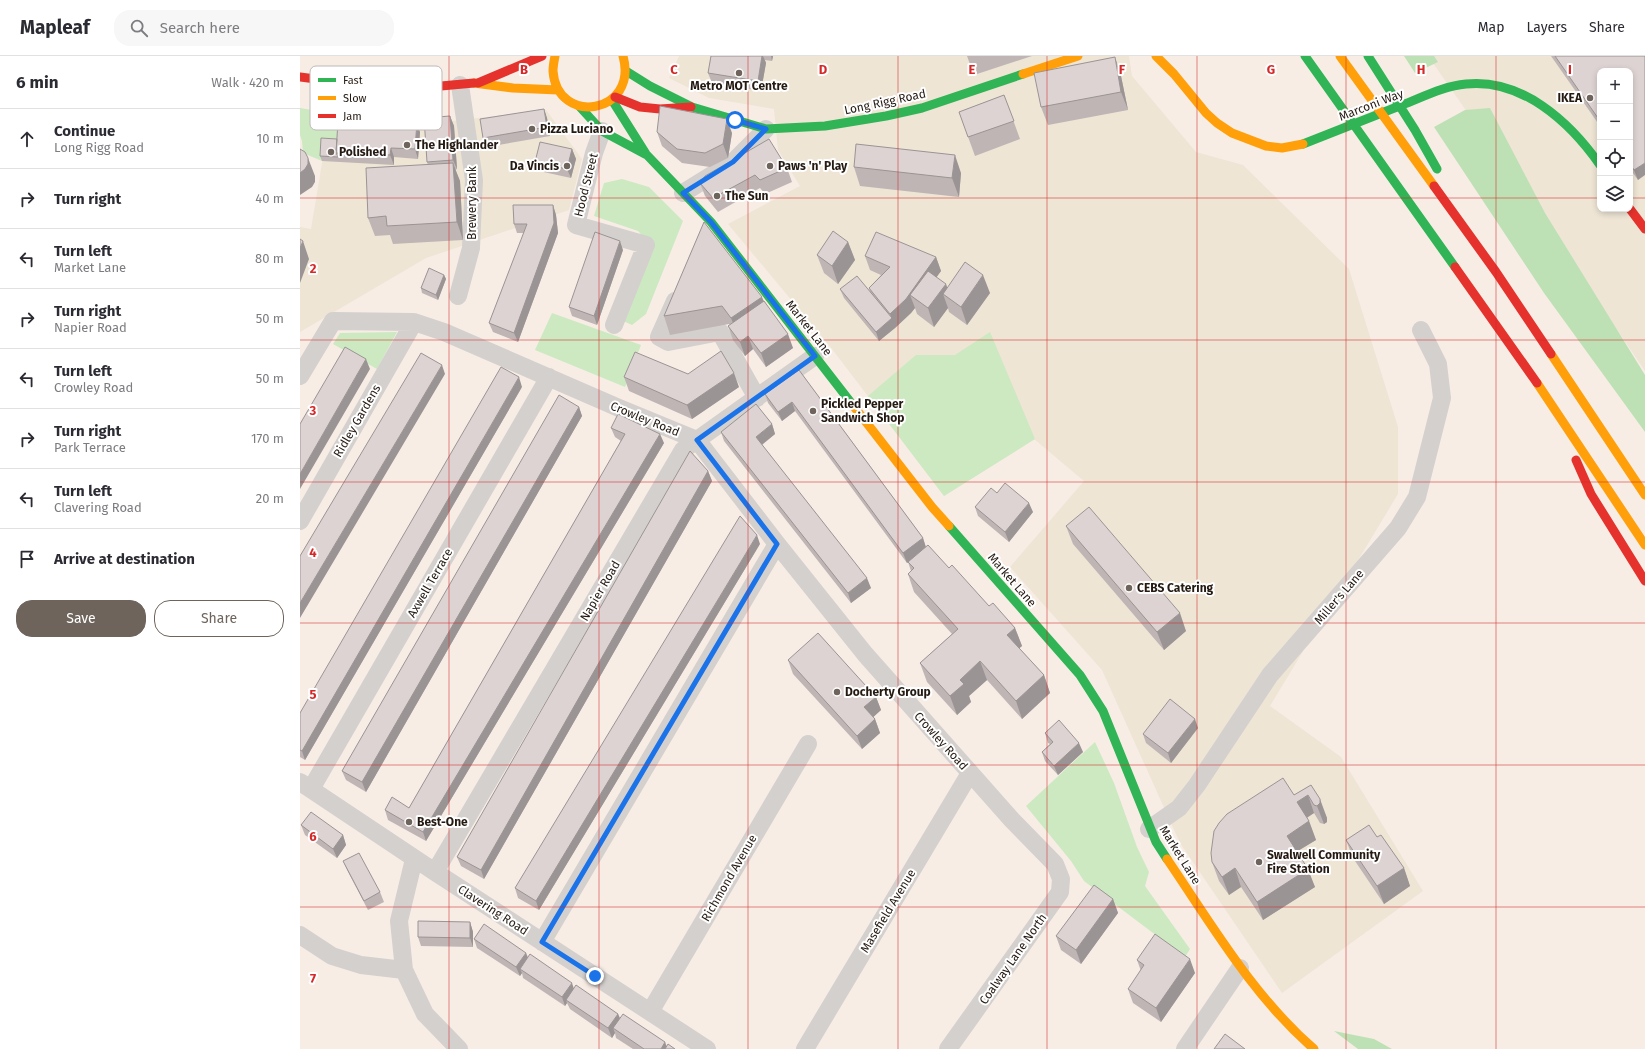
<!DOCTYPE html>
<meta charset="utf-8">
<style>
body{margin:0;font-family:"Fira Sans",sans-serif;background:#f7f7f7;color:#2b2b33}
.controls{position:absolute;right:12px;top:12px;display:grid;overflow:hidden;border-radius:8px;box-shadow:0 2px 6px #0003}
.controls button{width:36px;height:36px;display:grid;place-items:center;padding:0;border:0;border-bottom:1px solid #e1e1e2;background:#fff;color:#2b2b33;font:20px sans-serif}
.stop{position:absolute;width:12px;height:12px;margin:-9px;border:3px solid #1a73e8;border-radius:50%;background:#fff}
.stop.end{background:#1a73e8;border-color:#fff;box-shadow:0 1px 4px #0008}
.list{margin:0;padding:0;list-style:none}
h2{display:flex;justify-content:space-between;align-items:center;height:52px;margin:0;padding:0 16px;font-size:17px}
h2 small{font-size:13px;font-weight:400;color:#7c7c81}
.list li{display:grid;grid-template-columns:26px 1fr auto;gap:12px;align-items:center;box-sizing:border-box;height:60px;padding:0 16px;border-top:1px solid #e1e1e2}
.list b{display:block;font-size:15px;white-space:nowrap}
.list p{margin:0;font-size:13px;white-space:nowrap;color:#7c7c81}
.list em{font-size:13px;font-style:normal;color:#7c7c81}
.actions{display:flex;gap:8px;padding:12px 16px}
.actions a{flex:1;padding:9px 0;border:1px solid #6e645c;border-radius:16px;text-align:center;font-size:14px;color:#6e645c}
.actions .main{background:#6e645c;color:#fff}
.icon{flex:none;width:22px;height:22px;fill:none;stroke:currentColor;stroke-width:2;stroke-linecap:round;stroke-linejoin:round}
.map{position:relative;flex:none;width:1345px;height:993px;overflow:hidden}
header{display:flex;align-items:center;gap:24px;box-sizing:border-box;height:56px;padding:0 20px;background:#fff;border-bottom:1px solid #e1e1e2}
header strong{font-size:19px}
nav{display:flex;gap:22px;margin-inline-start:auto;font-size:14px}
.search{width:280px;height:36px;background:#f7f7f7;display:flex;align-items:center;gap:10px;box-sizing:border-box;padding:0 14px;border-radius:16px;color:#7c7c81;font-size:15px}
main{display:flex}
aside{flex:1;background:#fff}
.map>svg:first-child{display:block}
.commercial{fill:#eee5d5;fill-rule:evenodd}
.green{fill:#cce9c1}
.forest{fill:#bde1b4}
.lines{fill:none;stroke-linecap:round;stroke-linejoin:round}
.street{stroke:#d4d0ce;stroke-width:18}
.fast{stroke:#30b455;stroke-width:9}
.slow{stroke:#ff9f0a;stroke-width:9}
.jam{stroke:#e5322d;stroke-width:9}
.wall{fill:#bfb5b5}
.shaded-wall{fill:#9b9494}
.building{fill:#ded3d3;stroke:#9b9494}
.route{stroke:#1a73e8;stroke-width:5}
.grid{fill:none;stroke:#d62828;stroke-width:1;stroke-opacity:0.55}
.poi-dot{fill:#6e645c;stroke:#fff;stroke-width:1.5}
.labels{text-anchor:middle;dominant-baseline:central;stroke-width:4;stroke-linejoin:round;paint-order:stroke}
.poi-label{font-size:12px;font-weight:bold;fill:#241a12;stroke:#fff;text-anchor:start}
.street-label{font-size:12px;fill:#241a12;stroke:#fff}
.key{fill:#fff;stroke:#bdbab8;stroke-width:1}
.key-label{font-size:11px;fill:#241a12}
.grid-label{font-size:13px;text-anchor:middle;font-weight:bold;fill:#d62828;stroke:#fff;stroke-width:4;stroke-linejoin:round;paint-order:stroke}
</style>
<header>
<strong>Mapleaf</strong>
<div class="search"><svg class="icon" aria-label="search" viewBox="0 0 24 24"><circle cx="10" cy="10" r="6"/><path d="M15 15l6 6"/></svg>Search here</div>
<nav><a>Map</a><a>Layers</a><a>Share</a></nav>
</header>
<main>
<aside>
<h2>6 min<small>Walk · 420 m</small></h2>
<ul class="list">
<li><svg class="icon" aria-label="ahead" viewBox="0 0 24 24"><path d="M12 20V5M6 11l6-6 6 6"/></svg><div><b>Continue</b><p>Long Rigg Road</p></div><em>10 m</em></li>
<li><svg class="icon" aria-label="right" viewBox="0 0 24 24"><path d="M7 20v-9h11M14 6l5 5-5 5"/></svg><div><b>Turn right</b></div><em>40 m</em></li>
<li><svg class="icon" aria-label="left" viewBox="0 0 24 24"><path d="M17 20v-9H6M10 6l-5 5 5 5"/></svg><div><b>Turn left</b><p>Market Lane</p></div><em>80 m</em></li>
<li><svg class="icon" aria-label="right" viewBox="0 0 24 24"><path d="M7 20v-9h11M14 6l5 5-5 5"/></svg><div><b>Turn right</b><p>Napier Road</p></div><em>50 m</em></li>
<li><svg class="icon" aria-label="left" viewBox="0 0 24 24"><path d="M17 20v-9H6M10 6l-5 5 5 5"/></svg><div><b>Turn left</b><p>Crowley Road</p></div><em>50 m</em></li>
<li><svg class="icon" aria-label="right" viewBox="0 0 24 24"><path d="M7 20v-9h11M14 6l5 5-5 5"/></svg><div><b>Turn right</b><p>Park Terrace</p></div><em>170 m</em></li>
<li><svg class="icon" aria-label="left" viewBox="0 0 24 24"><path d="M17 20v-9H6M10 6l-5 5 5 5"/></svg><div><b>Turn left</b><p>Clavering Road</p></div><em>20 m</em></li>
<li><svg class="icon" aria-label="arrive" viewBox="0 0 24 24"><path d="M6 21V4h12l-3 4 3 4H6"/></svg><div><b>Arrive at destination</b></div></li>
</ul>
<div class="actions"><a class="main">Save</a><a>Share</a></div>
</aside>
<div class="map">
<svg width="1345" height="993" viewBox="0 0 1345 993">
<rect width="100%" height="100%" fill="#f7ede5"/>
<path class="commercial" d="M379,0H829L832,20L896,96L943,109L1049,213L1098,371V438L970,650L1041,701L1123,835L982,937L880,787L802,614L710,511L784,425L734,383L644,440L532,293L428,168L500,130L478,94L474,53L409,42L369,22Z
M1128,0H1345V315L1237,156ZM1300,15H1330V153H1300Z
M31,53L152,65L246,54L282,103L269,154L126,202L0,276V171L11,173Z"/>
<path class="green" d="M0,52L42,59L41,88L22,105L3,97L2,85L0,79Z
M322,123L349,131L383,165L346,258L332,269L323,265L354,192L338,175L294,160L304,127Z
M252,257L341,289L325,331L235,294Z
M97,276L77,313L33,288L40,277Z
M690,276L735,383L644,440L568,340L616,299H655Z
M795,686L814,727L837,791L849,816L845,830L890,893L885,901L784,825L771,805L726,750Z"/>
<path class="forest" d="M1104,0H1134L1138,6L1115,17Z
M1190,52L1245,157L1345,319V376L1244,237L1134,71L1165,54Z
M1034,975L1074,983L1092,993H1058Z"/>
<g class="lines">
<path class="street" d="M302,75L294,97L276,169L346,189L314,269
M383,137L433,106L466,73
M158,240L171,192L174,124L160,29
M375,245L359,281L368,286L420,276L457,342
M0,320L33,265L114,266L144,276L319,352L397,384L477,488L565,598L712,764L755,808L761,823L760,836L648,993
M0,465L114,266
M0,726L135,816L407,993
M11,733L249,321
M849,773L879,752L897,729L970,619L1098,472L1117,441L1142,342L1138,308L1121,274
M114,803L99,865L104,914L125,958L159,993
M135,816L383,394L515,300
M0,879L32,900L61,909L104,914
M242,886L477,488
M350,956L508,688
M505,993L670,717
M885,993L940,912"/>
<path class="fast" d="M1005,0L1155,211
M1068,0L1115,74L1137,113
M326,15L350,30L392,51L466,73L525,70L586,60L622,52L723,18
M312,44L346,98L411,166L552,348
M280,51L302,75L345,98
M1003,88C1036,75 1069,62 1102,49C1123,41 1144,30 1166,28C1222,22 1270,66 1300,109
M649,470L780,619L803,655L856,786L867,803"/>
<path class="slow" d="M255,0C254,5 253,11 253,15C257,71 339,58 323,0
M856,0L874,18L906,57L917,67L932,77L966,90L982,92L1003,88
M1040,0L1134,130
M723,18L778,0
M174,27L213,32L258,34
M1251,298L1345,439
M1237,327L1345,489
M552,348L632,451L649,470
M867,803C912,869 953,940 1014,993"/>
<path class="jam" d="M0,21L54,28L130,31L174,27
M178,27L242,0
M315,41L340,51L360,53L391,51
M1134,130L1196,216L1251,298
M1330,153L1345,173
M1155,211L1237,327
M1276,404L1291,438L1345,525"/>
</g>
<path class="wall" d="M411,0H473L472,5L465,4L466,7L461,35L412,27L408,17Z
M667,0H732L674,19Z
M1251,0H1345L1338,124L1330,113V15H1300V70Z
M821,20L828,54L748,69L741,51Z
M704,39L720,83L675,100L659,56Z
M244,53L247,62L250,80L187,91L183,82Z
M64,60V64L120,76L118,103L94,101V109L22,105L20,100L37,83Z
M150,60L154,70L157,113L155,114L160,125L163,184L93,188L90,179L75,180L68,162L128,109L127,106Z
M357,76L432,77L428,102L410,111L382,107L362,90Z
M272,93L276,103L271,122L239,115L235,106Z
M554,111L661,117L659,141L560,130Z
M487,112L492,126L465,138L460,132L418,156L405,140L400,127Z
M253,149L256,159L258,177L218,286L193,276L189,267L224,177H217L214,168Z
M404,166L464,245L493,292L466,311L453,293L445,300L433,284L428,270L430,269L429,268L370,279L364,260Z
M548,186L555,204L538,228L524,217L517,199Z
M323,194L297,269L272,260L269,251Z
M565,200L636,201L641,215L636,221L647,232L690,237L667,269L649,256L648,252L634,271L617,258L615,252L611,257L595,272L579,285L544,242L540,233L570,236L569,232L581,219L570,214Z
M144,219L146,223L138,244L122,237L121,232Z
M499,314L623,482L626,491L689,550L715,572L722,590L719,592L744,619L750,637L722,663L687,624L669,640L671,646L657,659L627,626L620,607L652,578L614,536L608,518L611,515L608,506L616,499L607,507L495,355L482,365L468,347L465,338Z
M388,318L439,331L392,363L329,335L324,321Z
M222,331L5,704L0,701V657Z
M279,351L282,360L66,736L46,724L42,715Z
M472,368L475,378L462,389L571,532L551,547L424,385L421,376Z
M311,372L364,387L126,785L88,764L85,754L109,752L321,385L315,381Z
M408,415L412,425L184,823L161,810L157,801Z
M697,437L733,456L709,486L678,460L675,451Z
M766,470L886,575L864,594L773,488Z
M460,488L239,854L218,842L215,832Z
M488,604L576,641L581,654L573,661L575,663L580,677L562,693L493,618Z
M898,672L871,707L846,687L843,678Z
M745,677L783,696L758,719L745,705L742,696L750,688L748,687Z
M1011,729L1027,762V766L1024,768L1020,767L1014,757L1007,762L1009,765L1016,784L997,795L1015,831L963,864L941,831L929,839L919,825L912,806L994,739Z
M1,769L43,779L46,789L37,802L5,779Z
M1077,781L1104,812L1110,830L1084,848L1053,802L1046,784Z
M43,805L80,836L84,846L68,854L47,814Z
M813,843L818,857L781,908L761,894L756,880Z
M170,866L173,876V891L121,890L118,881Z
M174,883L226,897L228,901L274,933L318,958L320,962L365,986L367,991L375,993H333L316,982L315,977L312,982L270,953L267,947L265,950L223,922L222,917L220,920L177,892Z
M837,904L895,917L861,966L833,947L828,933L841,915Z"/>
<path class="shaded-wall" d="M462,0H463L466,7L461,35L458,25Z
M471,0H473L472,5Z
M815,1L821,20L828,54L821,36Z
M61,51L64,60V73L60,63Z
M244,53L247,62L250,80L247,71Z
M150,60L154,70L157,113L153,104Z
M427,63L432,77L428,102L423,88Z
M117,66L120,76L118,103L115,93Z
M91,92L94,101V109L90,99Z
M272,93L276,103L271,122L267,113Z
M655,99L661,117L659,141L652,122Z
M8,102L15,120V126L12,131L0,139V117Z
M153,107L160,125L163,184L157,166Z
M1345,107V119L1338,124L1334,114Z
M253,149L256,159L258,177L218,286L214,277Z
M3,185L9,203L0,227V192Z
M320,185L323,194L297,269L294,260Z
M548,186L555,204L538,228L532,210Z
M636,201L641,215L619,246L610,239L615,252L611,257L595,272L590,258Z
M144,219L146,223L138,244L136,239Z
M683,219L690,237L667,269L661,251Z
M646,228L652,244L643,238L648,252L634,271L628,252Z
M462,241L469,259L438,280L431,262Z
M592,262L595,272L579,285L576,276Z
M488,278L493,292L466,311L461,297Z
M448,280L453,293L445,300L440,286Z
M66,303L70,313L0,433V418Z
M142,309L145,318L0,562V547Z
M434,317L439,331L392,363L387,349Z
M219,321L222,331L5,704L2,695Z
M492,346L495,355L482,365L478,356Z
M279,351L282,360L66,736L62,726Z
M472,368L475,378L459,391L456,381Z
M360,378L364,387L126,785L123,776Z
M408,415L412,425L184,823L181,814Z
M729,447L733,456L709,486L705,476Z
M457,479L460,488L239,854L236,845Z
M623,482L626,492L607,507L603,497Z
M567,522L571,532L551,547L548,537Z
M880,557L886,575L864,594L857,576Z
M715,572L722,590L714,597L707,579Z
M680,605L687,624L669,640L671,646L657,659L650,640L660,624Z
M744,619L750,637L722,663L716,645Z
M576,641L581,654L569,665L564,651Z
M575,663L580,677L562,693L557,680Z
M895,663L898,672L871,707L868,697Z
M779,687L783,696L758,719L754,710Z
M1008,739L1014,757L1003,764L997,746Z
M1020,743L1027,762V766L1024,768L1017,750Z
M1009,765L1016,784L993,798L987,780Z
M43,779L46,789L37,802L33,793Z
M935,812L941,831L929,839L922,821Z
M1104,812L1110,830L1084,848L1077,830Z
M1008,813L1015,831L963,864L957,846Z
M813,843L818,857L781,908L776,894Z
M170,866L173,876V891L170,882Z
M226,897L229,906L220,913L222,917L220,920L216,911Z
M890,903L895,917L861,966L856,952Z
M272,927L275,936L266,944L267,947L265,950L262,941Z
M318,958L322,967L313,972L315,977L312,982L308,972Z
M365,986L367,993H361Z"/>
<path class="building" d="M411,0H462L458,25L408,17Z
M1255,0H1345V107L1334,114L1330,108V15H1300V65Z
M815,1L821,36L741,51L734,17Z
M704,39L714,65L668,81L659,56Z
M39,49L61,51L60,63L117,66L115,93L91,92L90,99L36,97Z
M360,50L427,63L423,88L405,97L377,93L357,76Z
M244,53L247,71L183,82L180,63Z
M150,60L153,104L127,106L124,62Z
M21,82L37,83L36,97L38,101L20,100Z
M469,83L487,112L460,124L455,119L413,142L400,127L405,120Z
M240,86L272,93L267,113L235,106Z
M556,88L655,99L652,122L554,111Z
M0,93L5,96L8,102V108L5,113L0,117Z
M153,107L157,166L87,170L86,160L68,162L66,112Z
M213,149H253L254,167L214,277L189,267L227,168H214Z
M404,166L462,241L431,262L422,250L364,260Z
M533,175L548,186L532,210L517,199Z
M295,176L320,185L294,260L269,251Z
M576,176L636,201L606,243L590,258L569,232L590,211L565,200Z
M0,183L3,185L0,192Z
M665,206L683,219L661,251L643,238Z
M129,212L144,219L136,239L121,232Z
M628,215L646,228L628,252L610,239Z
M557,220L592,262L576,276L540,233Z
M464,245L488,278L461,297L448,280L440,286L428,270Z
M45,291L66,303L0,418V368Z
M421,295L434,317L387,349L324,321L335,296L388,318Z
M121,297L142,309L0,547V500Z
M201,311L219,321L2,695L0,694V657Z
M499,314L623,482L603,497L492,346L478,356L465,338Z
M259,339L279,351L62,726L42,715Z
M456,348L472,368L456,381L567,522L548,537L421,376Z
M318,358L360,378L123,776L85,754L92,741L109,752L325,378L311,372Z
M390,395L408,415L181,814L157,801Z
M705,427L729,447L705,476L675,451L691,432L697,437Z
M789,451L880,557L857,576L766,470Z
M440,460L457,479L236,845L215,832Z
M628,489L649,512L652,509L689,550L693,547L715,572L707,579L744,619L716,645L680,605L660,624L664,628L650,640L620,607L658,573L608,518L614,512L608,506Z
M518,577L576,641L564,651L575,663L557,680L488,604Z
M870,643L895,663L868,697L843,678Z
M759,664L779,687L754,710L742,696L753,686L745,677Z
M983,722L994,739L1011,729L1020,743V747L1017,750L1014,749L1008,739L997,746L1009,765L987,780L1008,813L957,846L935,812L922,821L912,806L911,797L914,775L919,767L927,758Z
M11,756L43,779L33,793L1,769Z
M1069,769L1077,781L1081,779L1104,812L1077,830L1046,784Z
M59,797L80,836L64,845L43,805Z
M794,829L813,843L776,894L756,880Z
M118,865L170,866V882L118,881Z
M184,868L226,897L216,911L174,883Z
M855,878L890,903L856,952L828,933L844,909L837,904Z
M230,898L272,927L262,941L220,913Z
M276,929L318,958L308,972L266,944Z
M323,958L365,986L361,993H344L313,972Z
M925,978L945,993H914Z
M368,988L375,993H365Z"/>
<g class="lines">
<path class="route" d="M295,920L242,886L477,488L397,384L515,300L411,166L383,137L433,106L466,73L435,64"/>
</g>
<path class="grid" d="M149,0V993M299,0V993M448,0V993M598,0V993M747,0V993M897,0V993M1046,0V993M1196,0V993M0,142H1300M1330,142H1345M0,284H1345M0,426H1345M0,567H1345M0,709H1345M0,851H1345"/>
<g class="poi-dot">
<circle cx="439" cy="17" r="4"/>
<circle cx="1290" cy="42" r="4"/>
<circle cx="232" cy="73" r="4"/>
<circle cx="107" cy="89" r="4"/>
<circle cx="31" cy="96" r="4"/>
<circle cx="267" cy="110" r="4"/>
<circle cx="470" cy="110" r="4"/>
<circle cx="417" cy="140" r="4"/>
<circle cx="513" cy="355" r="4"/>
<circle cx="829" cy="532" r="4"/>
<circle cx="537" cy="636" r="4"/>
<circle cx="109" cy="766" r="4"/>
<circle cx="959" cy="806" r="4"/>
</g>
<g class="labels">
<g class="poi-label">
<text x="439" y="30" text-anchor="middle">Metro MOT Centre</text>
<text x="1282" y="42" text-anchor="end">IKEA</text>
<text x="240" y="73">Pizza Luciano</text>
<text x="115" y="89">The Highlander</text>
<text x="39" y="96">Polished</text>
<text x="259" y="110" text-anchor="end">Da Vincis</text>
<text x="478" y="110">Paws 'n' Play</text>
<text x="425" y="140">The Sun</text>
<text x="521" y="348">Pickled Pepper<tspan x="521" dy="14">Sandwich Shop</tspan></text>
<text x="837" y="532">CEBS Catering</text>
<text x="545" y="636">Docherty Group</text>
<text x="117" y="766">Best-One</text>
<text x="967" y="799">Swalwell Community<tspan x="967" dy="14">Fire Station</tspan></text>
</g>
<g class="street-label">
<text transform="translate(585 46) rotate(-12)">Long Rigg Road</text>
<text transform="translate(1071 49) rotate(-21)">Marconi Way</text>
<text transform="translate(286 129) rotate(-76)">Hood Street</text>
<text transform="translate(172 147) rotate(-90)">Brewery Bank</text>
<text transform="translate(509 272) rotate(52)">Market Lane</text>
<text transform="translate(345 363) rotate(22)">Crowley Road</text>
<text transform="translate(57 365) rotate(-60)">Ridley Gardens</text>
<text transform="translate(712 524) rotate(49)">Market Lane</text>
<text transform="translate(130 527) rotate(-60)">Axwell Terrace</text>
<text transform="translate(300 535) rotate(-60)">Napier Road</text>
<text transform="translate(1039 541) rotate(-49)">Miller's Lane</text>
<text transform="translate(641 685) rotate(48)">Crowley Road</text>
<text transform="translate(880 799) rotate(58)">Market Lane</text>
<text transform="translate(429 822) rotate(-60)">Richmond Avenue</text>
<text transform="translate(193 854) rotate(33)">Clavering Road</text>
<text transform="translate(588 855) rotate(-59)">Masefield Avenue</text>
<text transform="translate(713 903) rotate(-55)">Coalway Lane North</text>
</g>
</g>
<rect x="10" y="10" width="132" height="64" rx="6" class="key"/>
<rect x="18" y="22" width="18" height="4" fill="#30b455"/>
<rect x="18" y="40" width="18" height="4" fill="#ff9f0a"/>
<rect x="18" y="58" width="18" height="4" fill="#e5322d"/>
<g class="key-label">
<text x="43" y="28">Fast</text>
<text x="43" y="46">Slow</text>
<text x="43" y="64">Jam</text>
</g>
<g class="grid-label">
<text x="224" y="18">B</text>
<text x="374" y="18">C</text>
<text x="523" y="18">D</text>
<text x="672" y="18">E</text>
<text x="822" y="18">F</text>
<text x="971" y="18">G</text>
<text x="1121" y="18">H</text>
<text x="1270" y="18">I</text>
<text x="13" y="217">2</text>
<text x="13" y="359">3</text>
<text x="13" y="501">4</text>
<text x="13" y="643">5</text>
<text x="13" y="785">6</text>
<text x="13" y="927">7</text>
</g>
</svg>
<div class="controls">
<button>+</button>
<button>−</button>
<button><svg class="icon" aria-label="locate" viewBox="0 0 24 24"><circle cx="12" cy="12" r="6"/><path d="M12 2v4M12 18v4M2 12h4M18 12h4"/></svg></button>
<button><svg class="icon" aria-label="layers" viewBox="0 0 24 24"><path d="M12 4l9 5-9 5-9-5zM3 14l9 5 9-5"/></svg></button>
</div>
<div class="stop" style="left:435px;top:64px"></div>
<div class="stop end" style="left:295px;top:920px"></div>
</div>
</main>
